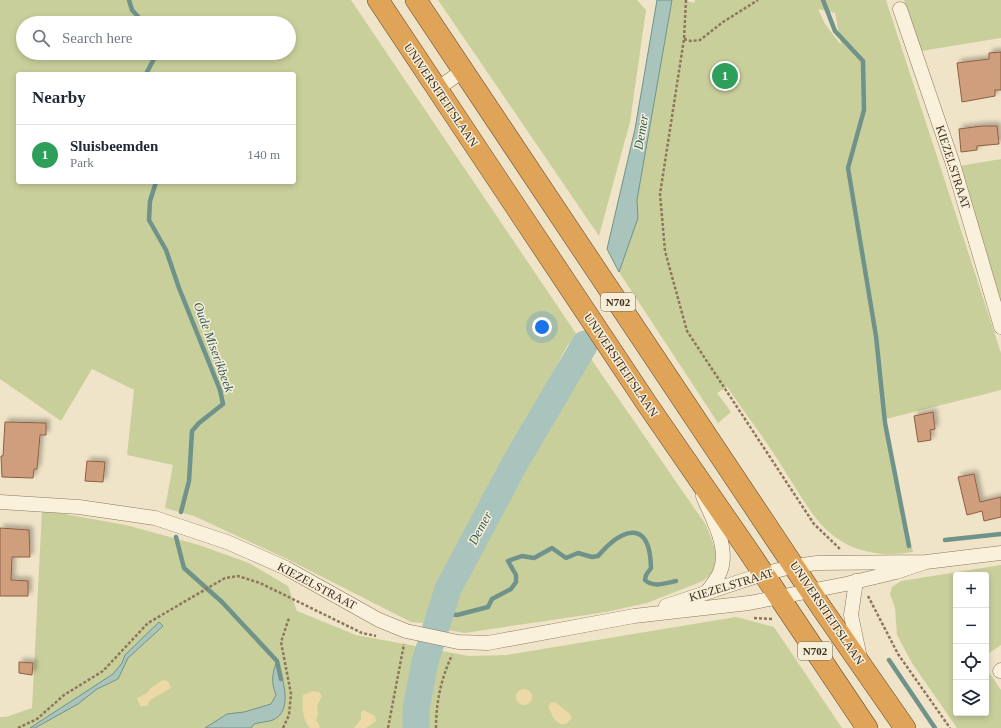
<!DOCTYPE html>
<meta charset="utf-8">
<style>
body{margin:0;font-family:Georgia,serif;background:#f2f2f3;color:#1f2937}
.controls{position:absolute;right:12px;bottom:12px;display:grid;overflow:hidden;border-radius:4px;box-shadow:0 2px 6px #0003}
.controls button{width:36px;height:36px;display:grid;place-items:center;padding:0;border:0;border-bottom:1px solid #e0e1e3;background:#fff;color:#1f2937;font:20px sans-serif}
.you{position:absolute;left:542px;top:327px;width:14px;height:14px;margin:-10px;border:3px solid #fff;border-radius:50%;background:#1a73e8;box-shadow:0 0 0 6px #1a73e833}
.badge{display:grid;place-items:center;width:26px;height:26px;border-radius:50%;background:#7c3aed;color:#fff;font-size:13px;font-weight:700}
.pin{position:absolute;translate:-50% -50%;border:2px solid #fff;box-shadow:0 1px 4px #0006}
.list{margin:0;padding:0;list-style:none}
h2{display:flex;justify-content:space-between;align-items:center;height:52px;margin:0;padding:0 16px;font-size:17px}
h2 small{font-size:13px;font-weight:400;color:#747a83}
.list li{display:grid;grid-template-columns:26px 1fr auto;gap:12px;align-items:center;box-sizing:border-box;height:60px;padding:0 16px;border-top:1px solid #e0e1e3}
.list b{display:block;font-size:15px;white-space:nowrap}
.list p{margin:0;font-size:13px;white-space:nowrap;color:#747a83}
.list em{font-size:13px;font-style:normal;color:#747a83}
.icon{flex:none;width:22px;height:22px;fill:none;stroke:currentColor;stroke-width:2;stroke-linecap:round;stroke-linejoin:round}
.map{position:relative;flex:none;width:1001px;height:728px;overflow:hidden}
.search{position:absolute;background:#fff;box-shadow:0 2px 6px #0003;left:16px;top:16px;width:280px;height:44px;display:flex;align-items:center;gap:10px;box-sizing:border-box;padding:0 14px;border-radius:22px;color:#747a83;font-size:15px}
.panel{position:absolute;background:#fff;box-shadow:0 2px 6px #0003;left:16px;top:72px;width:280px;height:112px;border-radius:4px}
.map>svg:first-child{display:block}
.green{fill:#c9cf9b;fill-rule:evenodd}
.sand{fill:#ecd9a5}
.water{fill:#a9c4bc;stroke:#6f938a}
.lines{fill:none;stroke-linecap:round;stroke-linejoin:round}
.stream{stroke:#6f938a;stroke-width:4.5}
.river{stroke:#a9c4bc;stroke-width:27}
.building{fill:#cf9f7d;stroke:#8d5f41;filter:url(#shadow)}
.minor-casing{stroke:#8d765c;stroke-width:15}
.highway-casing{stroke:#5b4430;stroke-width:22}
.path{stroke:#8d765c;stroke-width:2.5;stroke-dasharray:3 2;stroke-linecap:butt}
.minor{stroke:#faf1dc;stroke-width:14}
.highway{stroke:#e0a458;stroke-width:21}
.labels{text-anchor:middle;dominant-baseline:central;stroke-width:3;stroke-linejoin:round;paint-order:stroke}
.shield{fill:#f7eed8;stroke:#756857;stroke-width:1}
.shield-label{font-size:11px;font-weight:bold;fill:#3d2e20}
.street-label{font-size:12px;fill:#3d2e20;stroke:#f7eed8}
.water-label{font-size:13px;font-style:italic;fill:#2f5d5a;stroke:#f7eed8}
</style>
<div class="map">
<svg width="1001" height="728" viewBox="0 0 1001 728">
<defs>
<filter id="shadow"><feDropShadow dx="3.5" dy="-3.5" stdDeviation="2" flood-color="#0004"/></filter>
</defs>
<rect width="100%" height="100%" fill="#f0e4c8"/>
<path class="green" d="M0,0H351L577,335L567,346L458,552L435,600L428,619L422,623L411,622L287,559L194,516L165,508L173,465L127,455L134,390L92,369L61,421L0,379ZM23,23H289V53H23ZM18,74H294V182H18Z
M438,0H637L646,10L630,122L599,236Z
M672,0H685L694,3L695,0H886L1001,353V390L882,420L913,552C903,553 893,555 883,554C824,549 809,507 781,465C764,438 745,413 727,387L717,393L731,412L718,423L619,272L637,218V200ZM818,9L835,13L841,45L825,24Z
M904,0H1001V38L921,51Z
M1001,159V308L959,166Z
M589,356L706,525C714,546 725,566 703,581L647,603L606,612L465,633L448,630V610L453,596L474,556Z
M42,510L126,525L199,545L249,563L288,586L297,611L356,635L469,656L507,655L736,617L774,627L842,728H0V717H6L32,708Z
M1001,565V645L986,655V575H956V713H986V668L1001,690V728H957L912,663L897,635L895,608L890,594L892,587L901,581Z"/>
<path class="sand" d="M163,680L168,681L171,688L150,700L147,706H140L137,698L147,693L151,688Z
M516 697a8 8 0 1 1 16 0a8 8 0 1 1-16 0Z
M313,691L319,692L322,696L317,706L318,714L316,720L320,726L319,728H310C302,720 302,705 303,695Z
M555,702L570,714L572,718L566,724H560L554,719L548,706L551,703Z
M363,710L375,716L376,721L366,728H354L361,719V713Z"/>
<path class="water" d="M657,0H672L637,200L638,218L619,272L607,249L635,129Z
M159,622L163,626L128,658L118,679L97,689L78,704L35,728H30L113,674L122,663L125,655Z
M424,650L434,651L423,704V728H406L414,684Z
M277,661C277,673 281,672 283,681C286,695 288,713 273,720C268,722 260,722 254,724L251,728H205L227,714L244,712L271,704L276,695C271,683 272,673 277,661Z"/>
<g class="lines">
<path class="stream" d="M129,0L132,10L144,23
M823,0L835,31L863,61L864,110L848,168L876,336L885,423L909,546
M146,74L157,53
M156,182L150,201L149,220L166,250L179,288L220,390L223,404L199,423L192,431L189,481L181,512
M176,537L184,568L222,602L277,661L281,679
M945,540L1001,534
M440,613L457,615L488,607L492,599L511,589L516,582V575L508,561L522,556L534,558L552,548L566,558L578,553L592,557L598,556C623,527 650,519 651,568L646,575L645,580C653,588 667,583 676,581
M889,660L935,728"/>
<path class="river" d="M416,728V709L425,662L448,589L515,463L585,344"/>
</g>
<path class="building" d="M1001,52V90H995V96L962,102L957,63L989,59V53Z
M982,126H997L999,144L977,146V150L961,152L959,129Z
M933,412L935,429L930,430L931,440L918,442L914,416Z
M5,422L46,423V435H40L37,469H34L33,478L2,477L1,456H3Z
M87,461L105,462L103,482L85,481Z
M974,474L980,502L1001,497V517L984,521L982,511L967,515L958,477Z
M0,528L29,530L30,557H12L11,580L28,581V596H0Z
M19,662L33,663L32,675L19,673Z"/>
<g class="lines">
<g class="minor-casing">
<path id="minor" d="M900,9L953,164L1001,327
M437,89L464,70
M703,496C712,519 730,547 720,572C717,580 711,586 706,593
M0,502L79,507L155,518L227,542L252,553L286,568L379,620L406,631L458,642L488,643L634,616L749,603L846,584L896,572L926,562
M856,581L851,615L860,658
M666,606L763,574L795,566L817,563L926,562L1001,553
M1000,671L1001,670"/>
</g>
<g class="highway-casing">
<path id="highway" d="M378,0L647,404L747,549L867,728
M416,0L823,610L905,728"/>
</g>
<path class="path" d="M686,0L684,39L660,194L665,251L687,331L814,524L840,549
M684,39L691,41L700,40L723,22L758,0
M868,596L898,654L950,728
M754,618L773,619
M18,728L37,719L64,695L103,671L148,623L225,578L238,576L260,583L362,633L376,636
M283,728L289,715L291,694L281,642L289,618
M388,728L404,644
M436,728C436,702 441,679 452,655"/>
<use href="#minor" class="minor"/>
<use href="#highway" class="highway"/>
</g>
<g class="labels">
<g class="shield">
<rect x="601" y="293" width="34" height="18" rx="3"/>
<rect x="798" y="642" width="34" height="18" rx="3"/>
</g>
<g class="shield-label">
<text x="618" y="302">N702</text>
<text x="815" y="651">N702</text>
</g>
<g class="street-label">
<text transform="translate(441 95) rotate(56)">UNIVERSITEITSLAAN</text>
<text transform="translate(953 167) rotate(72)">KIEZELSTRAAT</text>
<text transform="translate(621 365) rotate(56)">UNIVERSITEITSLAAN</text>
<text transform="translate(731 585) rotate(-17)">KIEZELSTRAAT</text>
<text transform="translate(317 586) rotate(28)">KIEZELSTRAAT</text>
<text transform="translate(827 613) rotate(56)">UNIVERSITEITSLAAN</text>
</g>
<g class="water-label">
<text transform="translate(641 132) rotate(-80)">Demer</text>
<text transform="translate(214 347) rotate(70)">Oude Miserikbeek</text>
<text transform="translate(480 528) rotate(-62)">Demer</text>
</g>
</g>
</svg>
<div class="controls">
<button>+</button>
<button>−</button>
<button><svg class="icon" aria-label="locate" viewBox="0 0 24 24"><circle cx="12" cy="12" r="6"/><path d="M12 2v4M12 18v4M2 12h4M18 12h4"/></svg></button>
<button><svg class="icon" aria-label="layers" viewBox="0 0 24 24"><path d="M12 4l9 5-9 5-9-5zM3 14l9 5 9-5"/></svg></button>
</div>
<div class="you"></div>
<div class="pin badge" style="left:725px;top:76px;background:#2e9e5b">1</div>
<div class="search"><svg class="icon" aria-label="search" viewBox="0 0 24 24"><circle cx="10" cy="10" r="6"/><path d="M15 15l6 6"/></svg>Search here</div>
<section class="panel">
<h2>Nearby<small></small></h2>
<ul class="list">
<li><span class="badge" style="background:#2e9e5b">1</span><div><b>Sluisbeemden</b><p>Park</p></div><em>140 m</em></li>
</ul>
</section>
</div>
